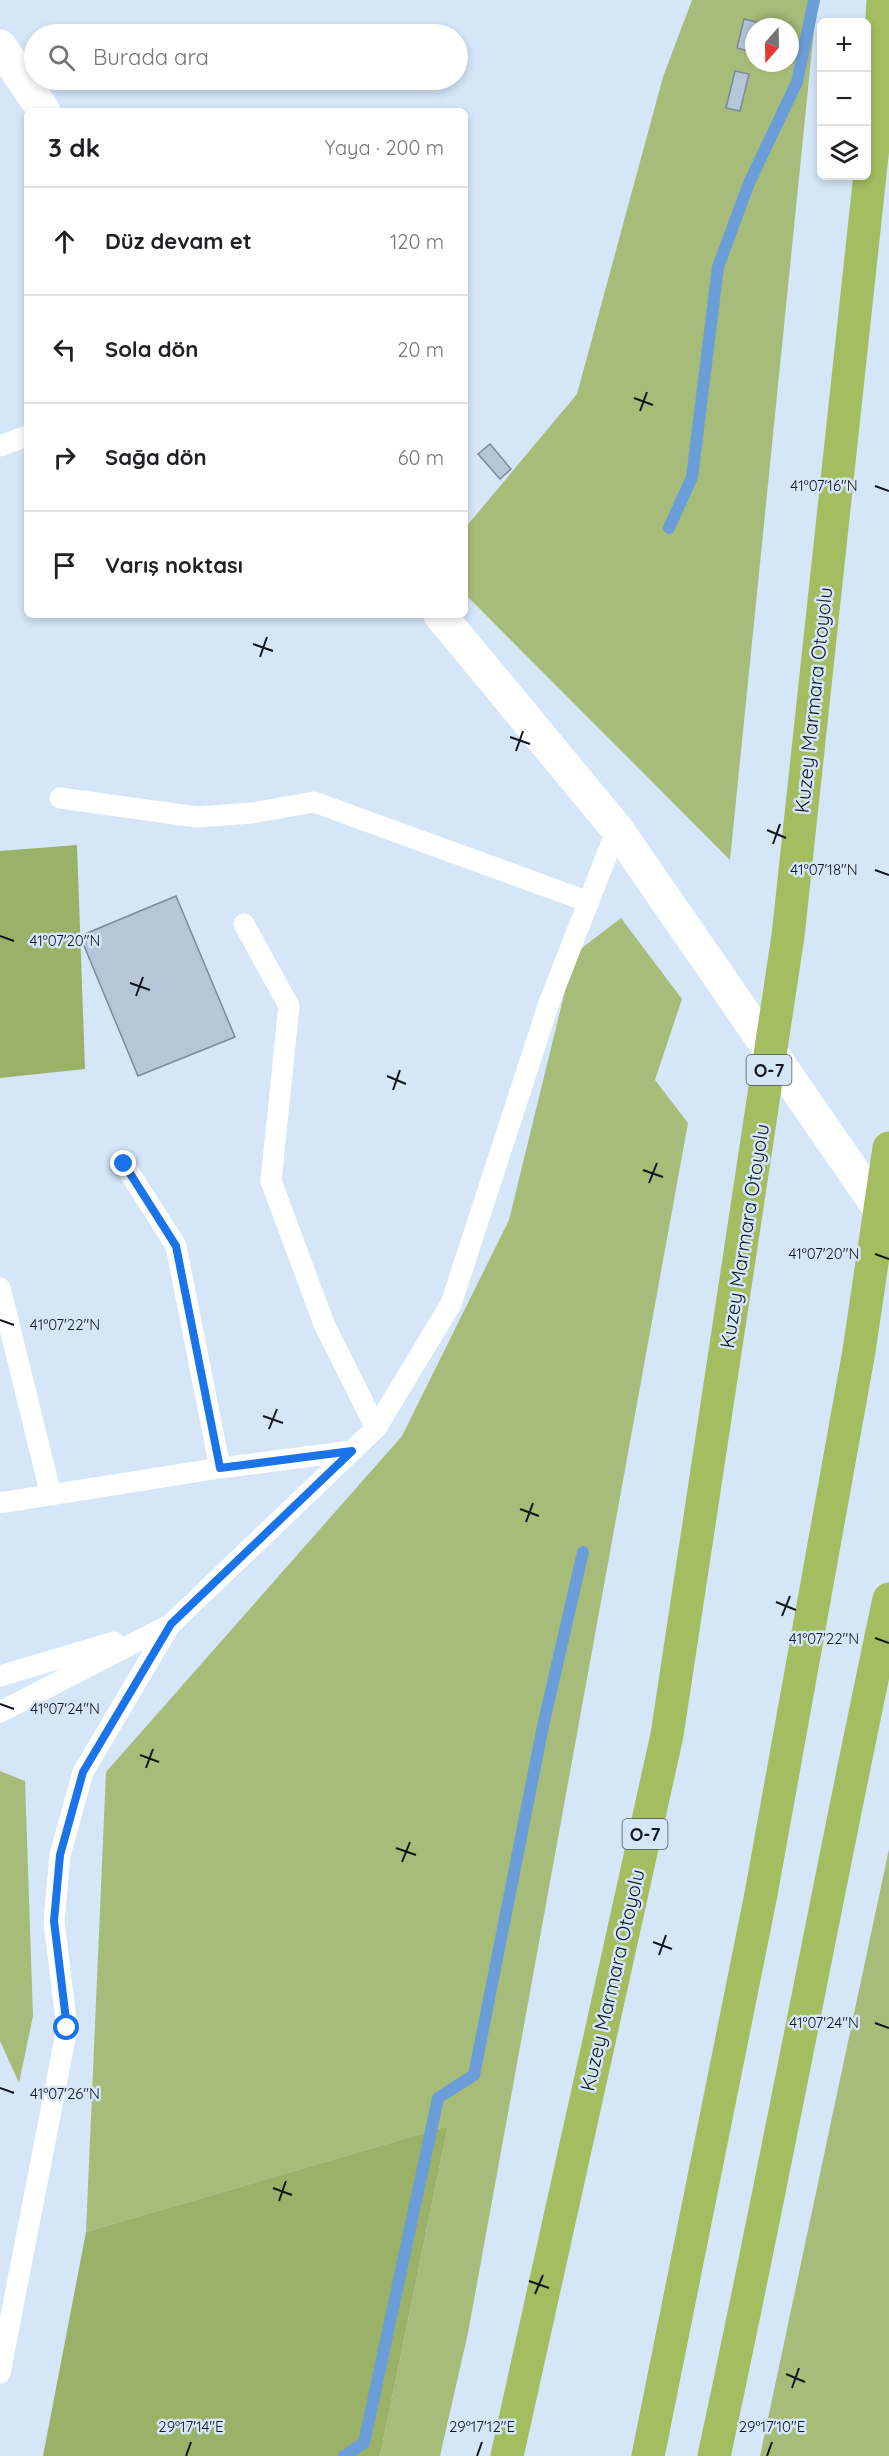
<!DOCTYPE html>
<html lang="tr">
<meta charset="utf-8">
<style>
body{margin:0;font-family:Quicksand,sans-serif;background:#f2f2f2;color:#202124}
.controls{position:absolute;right:18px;top:18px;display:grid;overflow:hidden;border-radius:9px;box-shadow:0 3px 9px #0003}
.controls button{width:54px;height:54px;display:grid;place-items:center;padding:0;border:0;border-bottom:2px solid #e0e0e0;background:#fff;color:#202124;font:30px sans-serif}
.compass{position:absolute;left:745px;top:18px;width:54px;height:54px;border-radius:50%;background:#fff;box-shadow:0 3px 9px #0003;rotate:200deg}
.stop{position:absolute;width:18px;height:18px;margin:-14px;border:4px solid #1a73e8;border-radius:50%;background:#fff}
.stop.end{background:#1a73e8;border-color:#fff;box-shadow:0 2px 6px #0008}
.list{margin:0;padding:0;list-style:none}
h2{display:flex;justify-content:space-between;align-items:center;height:78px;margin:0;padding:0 24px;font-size:26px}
h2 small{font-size:20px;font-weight:400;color:#757577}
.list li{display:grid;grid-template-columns:39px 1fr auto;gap:18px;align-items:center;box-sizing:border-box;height:108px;padding:0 24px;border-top:2px solid #e0e0e0}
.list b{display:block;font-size:22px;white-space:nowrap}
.list em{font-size:20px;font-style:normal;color:#757577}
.icon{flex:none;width:33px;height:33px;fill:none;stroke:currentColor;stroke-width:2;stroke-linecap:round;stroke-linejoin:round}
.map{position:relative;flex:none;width:889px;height:2456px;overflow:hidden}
.search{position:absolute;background:#fff;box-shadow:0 3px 9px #0003;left:24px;top:24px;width:444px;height:66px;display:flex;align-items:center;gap:15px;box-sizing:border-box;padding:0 21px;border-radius:33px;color:#757577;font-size:22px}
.panel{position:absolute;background:#fff;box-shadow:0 3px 9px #0003;left:24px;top:108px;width:444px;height:510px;border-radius:9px}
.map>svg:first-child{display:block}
.green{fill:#a8bc7a;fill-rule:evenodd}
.forest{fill:#9bb167}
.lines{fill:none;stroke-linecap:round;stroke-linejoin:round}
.stream{stroke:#6b9ed8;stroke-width:12}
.building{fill:#b6c6d9;stroke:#7a899b;stroke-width:1.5}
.lane{stroke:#fff;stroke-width:21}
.secondary{stroke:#fff;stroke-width:33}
.highway{stroke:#a3bd60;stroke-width:33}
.route{stroke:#1a73e8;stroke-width:8}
.ticks{fill:none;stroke:#12171e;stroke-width:2}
.labels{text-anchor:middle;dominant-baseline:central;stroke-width:5;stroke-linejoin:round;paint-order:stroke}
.shield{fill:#d5e6f9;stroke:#4c5560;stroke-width:1.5}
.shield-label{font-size:18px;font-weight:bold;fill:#12171e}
.street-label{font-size:20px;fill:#12171e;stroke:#d5e6f9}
.ticks-label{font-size:15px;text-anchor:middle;fill:#12171e;stroke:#d5e6f9;stroke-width:5;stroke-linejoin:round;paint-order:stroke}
</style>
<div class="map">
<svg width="889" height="2456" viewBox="0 0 889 2456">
<rect width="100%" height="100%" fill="#d5e6f9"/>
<path class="green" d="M692,0H817L730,860L465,594V528L577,394L663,77ZM754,27H790V63H754Z
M621,918L682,999L655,1080L688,1123L468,2333L440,2456H380L448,2126L86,2232L106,1772L402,1436L509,1220L574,954Z
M0,1771L25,1781L33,2016L19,2083L0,2041Z
M889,1849V2456H760Z"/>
<path class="forest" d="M77,845L85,1069L0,1078V851Z
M448,2126L380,2456H43L86,2232Z"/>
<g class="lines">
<path class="stream" d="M669,528L692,477L718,267L749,183L797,82L814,0
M344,2456L364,2443L438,2098L474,2075L543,1726L583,1552"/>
</g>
<path class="building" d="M744,19L760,23L758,27H754L752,52L737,48Z
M735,71L749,74L740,111L726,108Z
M490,444L511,469L500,479L478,454Z
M176,896L235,1037L138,1076L80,936Z"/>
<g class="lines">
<path class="lane" d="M0,446L27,436
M60,798L197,817L252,813L314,802L589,902
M244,924L289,1006L271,1181L324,1324L376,1428
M124,1164L176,1246L220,1468
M0,1288L51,1495
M0,1503L220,1468L352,1451
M0,1676L114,1642
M0,1712L171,1624L376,1428L451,1304L549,1003L617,829
M0,2373L67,2028L54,1921L60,1855L83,1772L170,1625"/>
<path class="secondary" d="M0,46L44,111
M440,615L617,829L889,1223"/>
<path class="highway" d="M507,2456L667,1735L788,936L877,109L883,0
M648,2456L761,1894L859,1351L889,1148
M714,2456C776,2171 828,1884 889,1599"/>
</g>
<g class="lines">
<path class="route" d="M67,2028L54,1921L60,1855L83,1772L171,1624L352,1451L220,1468L176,1246L124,1164"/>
</g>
<path class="ticks" d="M634,398L653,405M640,411L647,392M875,486L889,491M253,644L273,651M260,657L267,637M510,737L530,744M516,751L523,731M767,830L786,838M773,844L780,824M875,870L889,875M0,936L14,941M130,983L150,990M136,996L143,977M387,1076L406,1084M393,1090L400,1070M643,1170L663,1177M649,1183L657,1163M875,1254L889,1259M0,1320L14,1325M263,1416L283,1423M269,1429L277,1409M520,1509L539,1516M526,1522L533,1503M776,1602L796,1610M782,1616L790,1596M875,1638L889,1643M0,1704L14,1709M140,1755L159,1762M146,1768L153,1749M396,1848L416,1855M402,1862L410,1842M653,1942L672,1949M659,1955L666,1935M875,2023L889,2028M0,2088L14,2093M273,2188L292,2195M279,2201L286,2181M529,2281L549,2288M535,2294L543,2275M786,2374L805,2382M792,2388L799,2368M186,2456L191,2442M477,2456L482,2442M767,2456L772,2442"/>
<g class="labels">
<g class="shield">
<rect x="746.5" y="1055" width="45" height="30" rx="4.5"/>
<rect x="622.5" y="1819" width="45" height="30" rx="4.5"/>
</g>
<g class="shield-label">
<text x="769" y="1070">O-7</text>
<text x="645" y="1834">O-7</text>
</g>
<g class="street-label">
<text transform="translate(813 700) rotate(-84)">Kuzey Marmara Otoyolu</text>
<text transform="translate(744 1236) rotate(-81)">Kuzey Marmara Otoyolu</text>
<text transform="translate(612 1980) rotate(-77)">Kuzey Marmara Otoyolu</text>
</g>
</g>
<g class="ticks-label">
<text x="824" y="491">41°07'16"N</text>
<text x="824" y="875">41°07'18"N</text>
<text x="65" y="946">41°07'20"N</text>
<text x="824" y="1259">41°07'20"N</text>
<text x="65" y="1330">41°07'22"N</text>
<text x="824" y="1644">41°07'22"N</text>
<text x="65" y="1714">41°07'24"N</text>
<text x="824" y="2028">41°07'24"N</text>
<text x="65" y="2099">41°07'26"N</text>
<text x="191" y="2432">29°17'14"E</text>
<text x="482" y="2432">29°17'12"E</text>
<text x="772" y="2432">29°17'10"E</text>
</g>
</svg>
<div class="controls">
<button>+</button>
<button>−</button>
<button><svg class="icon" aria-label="layers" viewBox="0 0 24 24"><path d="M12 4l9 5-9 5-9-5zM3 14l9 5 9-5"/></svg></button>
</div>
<svg class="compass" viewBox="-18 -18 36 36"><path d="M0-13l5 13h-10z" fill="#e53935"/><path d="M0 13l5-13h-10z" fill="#757577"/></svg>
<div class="stop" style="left:67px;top:2028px"></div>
<div class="stop end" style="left:124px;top:1164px"></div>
<div class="search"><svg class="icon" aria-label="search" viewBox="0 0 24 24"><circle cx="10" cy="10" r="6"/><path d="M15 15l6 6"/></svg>Burada ara</div>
<section class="panel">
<h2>3 dk<small>Yaya · 200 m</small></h2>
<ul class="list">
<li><svg class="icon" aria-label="ahead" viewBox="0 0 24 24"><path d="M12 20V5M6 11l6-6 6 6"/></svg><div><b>Düz devam et</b></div><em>120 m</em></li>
<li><svg class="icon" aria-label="left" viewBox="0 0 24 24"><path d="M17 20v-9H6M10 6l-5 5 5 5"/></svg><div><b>Sola dön</b></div><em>20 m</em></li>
<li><svg class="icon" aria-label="right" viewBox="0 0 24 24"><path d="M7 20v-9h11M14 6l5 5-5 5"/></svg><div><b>Sağa dön</b></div><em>60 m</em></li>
<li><svg class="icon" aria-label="arrive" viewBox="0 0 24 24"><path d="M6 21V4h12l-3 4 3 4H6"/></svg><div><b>Varış noktası</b></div></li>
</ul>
</section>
</div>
